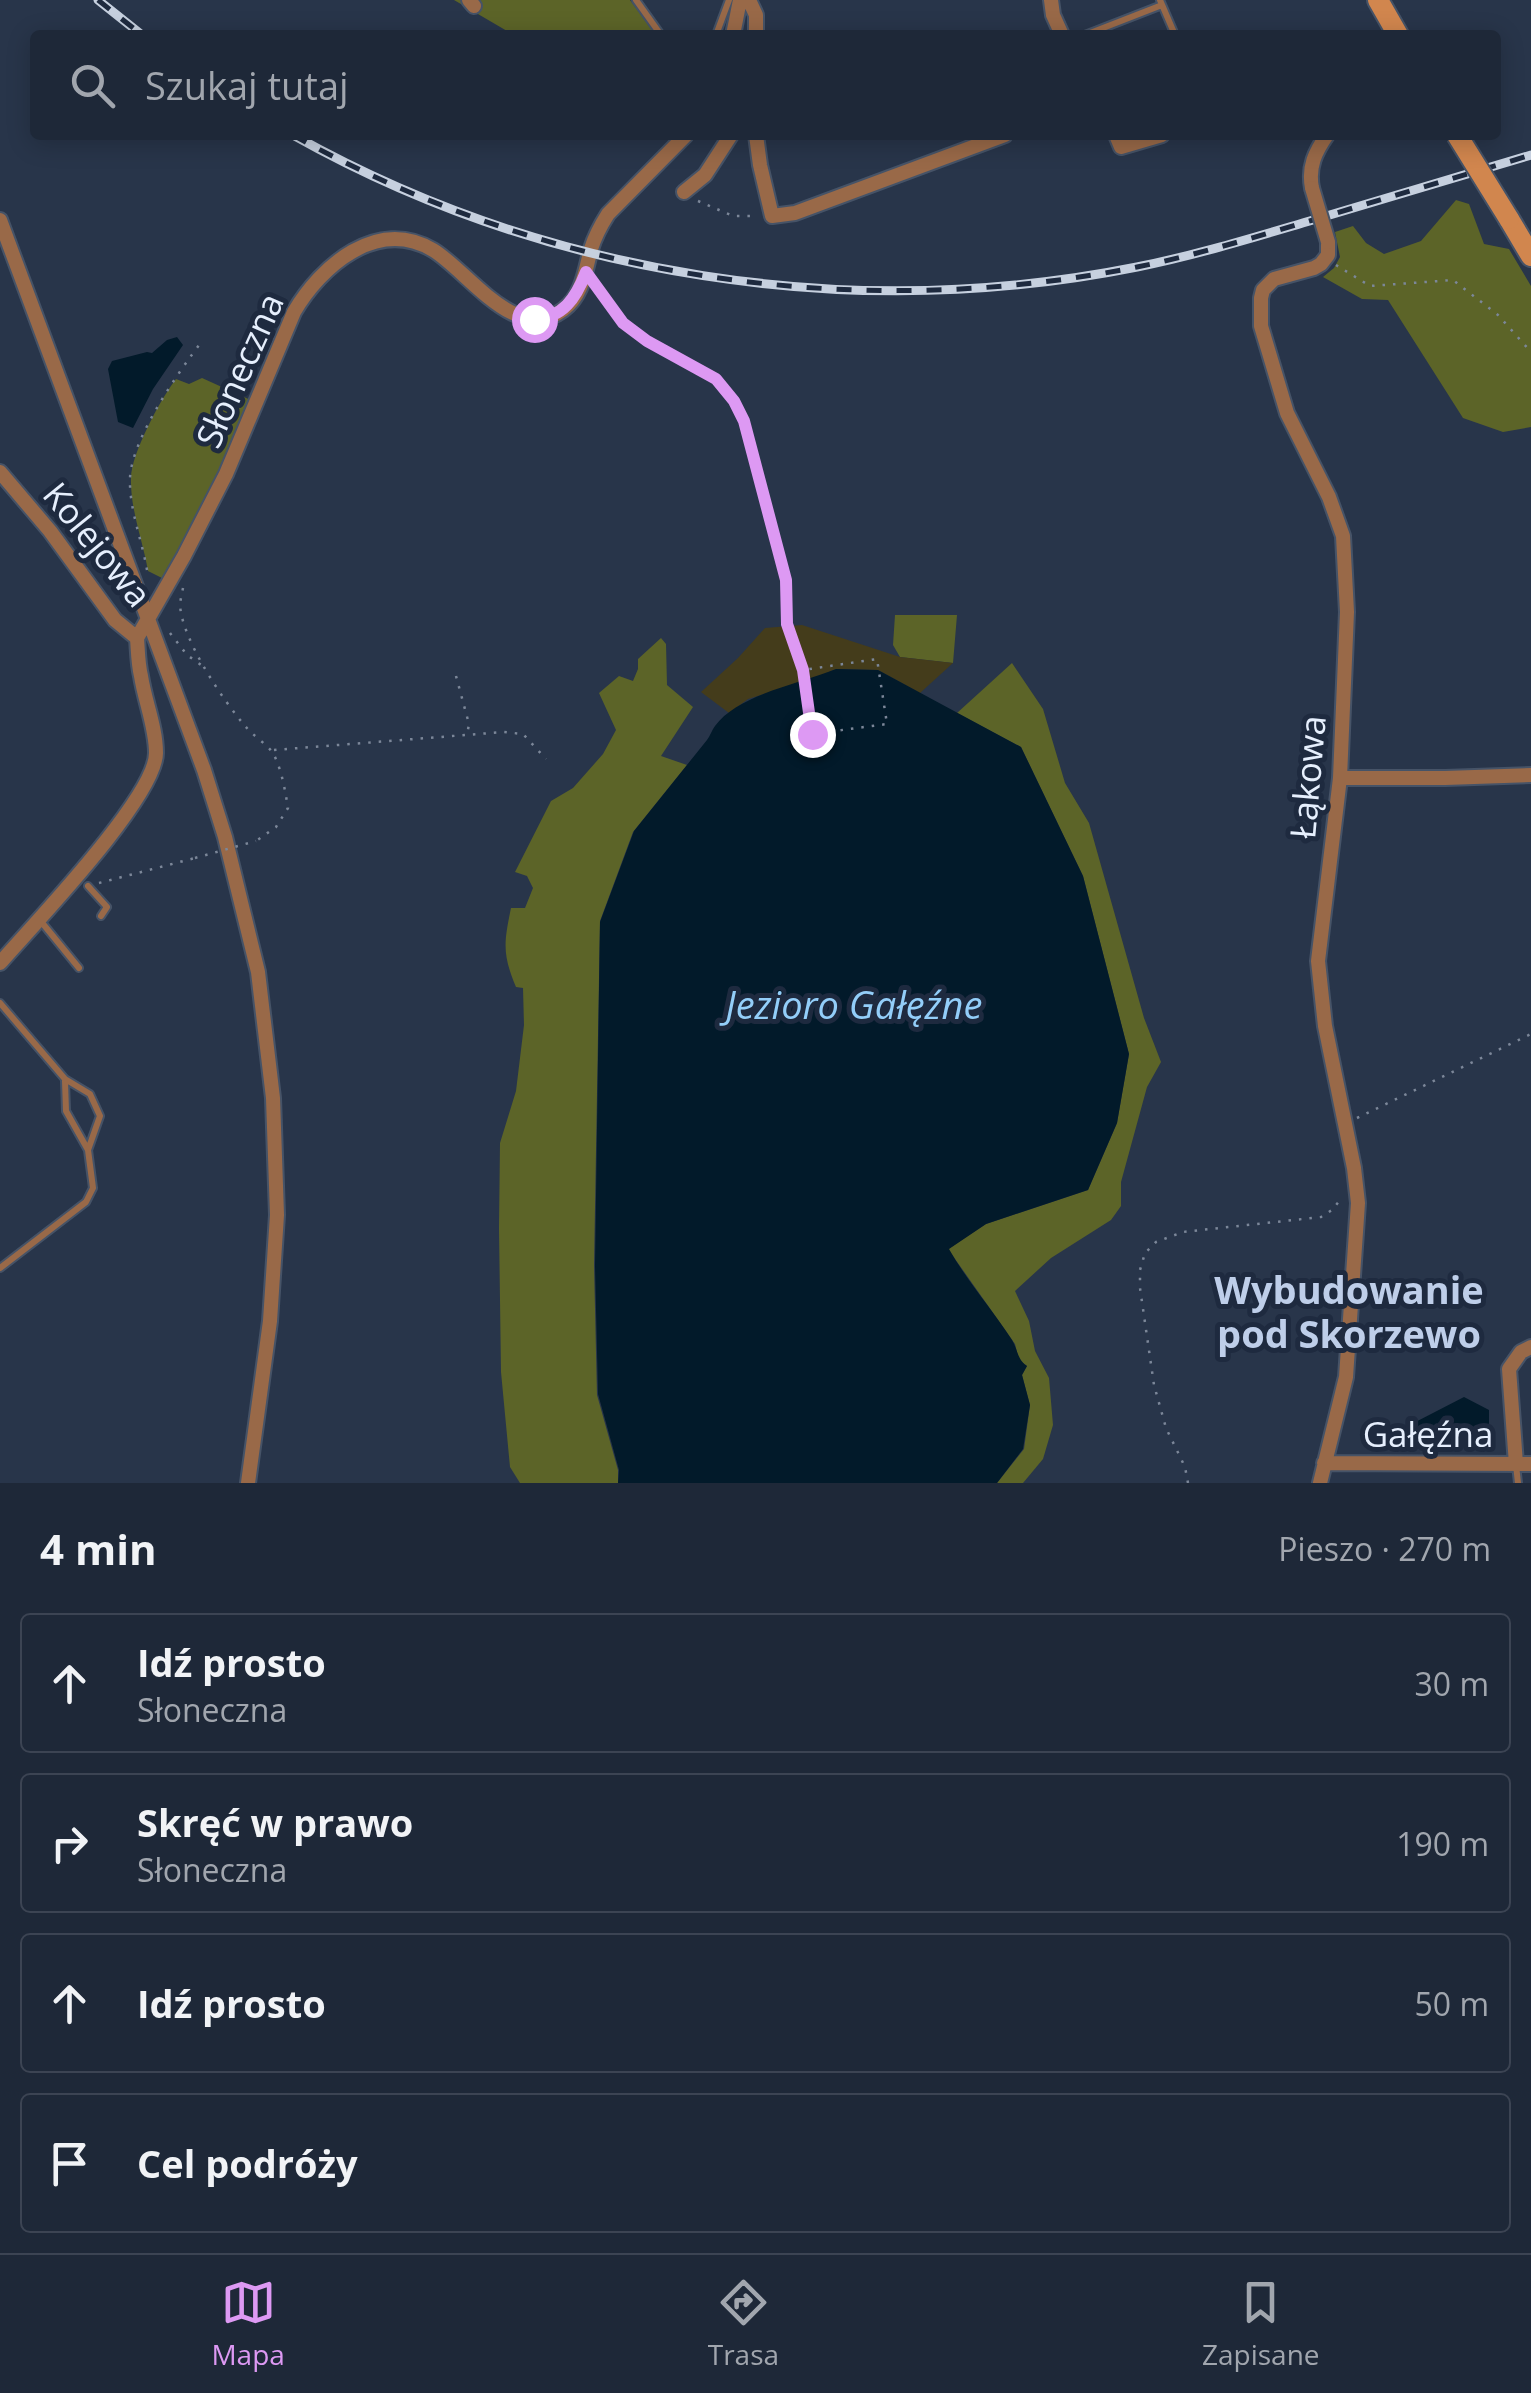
<!DOCTYPE html>
<html lang="pl">
<meta charset="utf-8">
<style>
body{margin:0;font-family:"Open Sans",sans-serif;background:#2b3443;color:#f1f3f6}
.stop{position:absolute;width:30px;height:30px;margin:-22px;border:8px solid #dd99f3;border-radius:50%;background:#fff}
.stop.end{background:#dd99f3;border-color:#fff;box-shadow:0 2px 10px #0008}
.list{margin:0;padding:0;list-style:none}
h2{display:flex;justify-content:space-between;align-items:center;height:130px;margin:0;padding:0 40px;font-size:42px}
h2 small{font-size:32px;font-weight:400;color:#a1a6ae}
.list li{display:grid;grid-template-columns:65px 1fr auto;gap:30px;align-items:center;box-sizing:border-box;height:140px;margin:0 20px 20px;padding:0 20px;border:2px solid #3c4453;border-radius:10px}
.list b{display:block;font-size:38px;white-space:nowrap}
.list p{margin:0;font-size:32px;white-space:nowrap;color:#a1a6ae}
.list em{font-size:32px;font-style:normal;color:#a1a6ae}
.icon{flex:none;width:55px;height:55px;fill:none;stroke:currentColor;stroke-width:2;stroke-linecap:round;stroke-linejoin:round}
.map{position:relative;flex:none;width:1531px;height:1483px;overflow:hidden}
.search{position:absolute;background:#1e2838;box-shadow:0 5px 25px #0003;left:30px;right:30px;top:30px;height:110px;display:flex;align-items:center;gap:25px;box-sizing:border-box;padding:0 35px;border-radius:10px;color:#a1a6ae;font-size:38px}
.sheet{height:770px;background:#1e2838}
nav{display:flex;justify-content:space-around;align-items:center;box-sizing:border-box;height:140px;border-top:2px solid #3c4453;background:#1e2838;font-size:28px;color:#a1a6ae}
nav a{display:grid;justify-items:center;gap:5px}
nav .on{color:#dd99f3}
.map>svg:first-child{display:block}
.green{fill:#5c6428}
.sand{fill:#443c1b}
.water{fill:#021a2a}
.lines{fill:none;stroke-linecap:round;stroke-linejoin:round}
.lane-casing{stroke:#465367;stroke-width:10}
.street-casing{stroke:#465367;stroke-width:18}
.secondary-casing{stroke:#465367;stroke-width:24}
.path{stroke:#7c8799;stroke-width:2.5;stroke-dasharray:2.5 8;stroke-linecap:butt}
.lane{stroke:#996948;stroke-width:6}
.street{stroke:#996948;stroke-width:14}
.secondary{stroke:#d1864e;stroke-width:20}
.rail-casing{stroke:#c6d0df;stroke-width:9}
.rail{stroke:#1e2a3f;stroke-width:5;stroke-dasharray:15;stroke-linecap:butt}
.street-bridge-casing{stroke:#465367;stroke-width:18;stroke-linecap:butt}
.secondary-bridge-casing{stroke:#465367;stroke-width:24;stroke-linecap:butt}
.path-bridge{stroke:#7c8799;stroke-width:2.5;stroke-dasharray:2.5 8;stroke-linecap:butt}
.street-bridge{stroke:#996948;stroke-width:14}
.secondary-bridge{stroke:#d1864e;stroke-width:20}
.route{stroke:#dd99f3;stroke-width:12}
.labels{text-anchor:middle;dominant-baseline:central;stroke-width:10;stroke-linejoin:round;paint-order:stroke}
.street-label{font-size:35px;fill:#e6effd;stroke:#1e2a3f}
.water-label{font-size:38px;font-style:italic;fill:#93cef9;stroke:#1e2a3f}
.neighbourhood-label{font-size:38px;font-weight:bold;fill:#becee9;stroke:#1e2a3f}
</style>
<div class="map">
<svg width="1531" height="1483" viewBox="0 0 1531 1483">
<rect width="100%" height="100%" fill="#28354a"/>
<path class="green" d="M454,0H630L656,35H514Z
M1456,200L1469,204L1484,244L1509,249L1531,286V427L1503,432L1463,418L1388,300L1362,299L1323,277L1334,268L1340,257L1335,232L1353,226L1366,243L1384,254L1421,241Z
M202,378L255,402L168,581L148,571C143,541 130,509 131,478C131,454 161,398 176,379L189,384Z
M895,615H957L953,663L900,657L893,645Z
M661,638L666,644L667,685L693,707L661,756L687,765L633,832L600,921L594,1265L597,1395L618,1470V1483H520L510,1467L501,1372L499,1228L500,1143L516,1091L524,1025L523,988L516,987C502,954 504,942 511,908H525L533,888L527,876L515,872L551,801L573,788L603,754L616,730L599,693L619,676L633,681L638,669V659Z
M1012,663L1043,709L1065,783L1089,823L1144,1018L1161,1062L1147,1087L1121,1182V1206L1111,1220L1051,1258L1015,1291L1029,1321L1035,1351L1049,1378L1053,1425L1043,1459L1023,1483H997L1024,1449L1030,1405L1022,1375L1027,1366L1019,1360L1015,1344L948,1249L986,1224L1088,1190L1117,1123L1129,1054L1083,876L1021,747L957,713Z"/>
<path class="sand" d="M802,625L900,657L953,663L920,693L878,670L836,669L810,680L748,699L729,713L701,692L738,658L765,628Z"/>
<path class="water" d="M177,337L183,345L153,389L133,428L118,422L108,369L112,361L147,352L152,353L167,340Z
M836,669L878,670L1021,747L1083,876L1129,1054L1117,1123L1088,1190L986,1224L949,1249C967,1281 992,1309 1012,1340C1018,1350 1017,1359 1027,1366L1022,1375L1030,1405L1023,1449L997,1483H618L619,1470L598,1394L595,1266L600,922L634,831L707,740C710,736 712,730 715,726C738,694 800,684 836,669Z
M1464,1397L1489,1410V1442L1400,1444V1430Z"/>
<g class="lines">
<g class="lane-casing">
<path id="lane" d="M636,0L661,35
M1160,0L1175,35
M716,35L729,0
M1085,35L1162,5
M88,886L107,907L101,916
M39,919L79,968
M65,1081L66,1111L88,1150
M0,1268L86,1202L93,1188L88,1150L100,1116L90,1094L65,1079L0,1003
M1516,1465L1518,1483"/>
</g>
<g class="street-casing">
<path id="street" d="M469,0L474,6
M749,0L756,15V35
M1051,0L1053,15L1062,35
M733,35L740,0
M756,135L760,165L772,216L795,213L1005,135
M1116,135L1121,147L1162,135
M1312,188C1308,167 1315,152 1327,135
M684,192L705,175L731,135
M0,220L204,770L225,837L258,972L273,1098L277,1215L270,1321L248,1483
M0,472L50,531L115,620L137,638
M137,638L184,556L226,474L294,312C321,266 377,217 433,250C468,271 516,345 563,310C583,295 585,271 591,249C595,236 601,225 608,214L686,135
M1340,778H1445L1531,775
M0,963C33,925 156,797 156,753C156,727 145,702 141,676C138,664 138,651 137,638
M1324,1463L1531,1464
M1516,1464L1509,1369L1521,1352L1531,1347
M1320,1483L1346,1377L1358,1203L1354,1168L1325,1026L1318,961L1340,778L1347,612L1343,536L1329,497L1287,413L1261,326V298L1263,290L1274,279L1314,268L1321,264L1328,255V242"/>
</g>
<g class="secondary-casing">
<path id="secondary" d="M1378,0L1398,35
M1509,219L1531,256"/>
</g>
<path class="path" d="M698,201L733,216H757
M1336,265L1370,286L1453,280L1498,315L1531,352
M595,286L623,323L637,335L716,379L734,401L744,421L786,581L787,623L803,670L812,734L887,724L877,659L803,670
M147,570C142,540 129,509 130,478C132,438 178,373 202,341
M183,588C182,593 181,598 180,603C180,637 224,702 246,727C254,737 269,745 274,755C282,771 285,790 288,808L276,827L256,841
M170,633L187,655L204,667
M456,676L469,724L467,735
M274,750L504,732L523,734L546,759
M99,883L195,858
M1357,1118L1531,1034
M1188,1483L1185,1467L1166,1428L1154,1385L1140,1288V1270L1145,1253L1156,1242L1183,1232L1321,1217L1332,1210L1341,1199"/>
<use href="#lane" class="lane"/>
<use href="#street" class="street"/>
<use href="#secondary" class="secondary"/>
<g class="rail-casing">
<path id="rail" d="M98,0L142,35
M293,135C546,277 852,324 1137,267C1197,255 1255,237 1313,220C1386,198 1458,177 1531,155"/>
</g>
<use href="#rail" class="rail"/>
<g class="street-bridge-casing">
<path id="street-bridge" d="M1312,188L1328,242"/>
</g>
<g class="secondary-bridge-casing">
<path id="secondary-bridge" d="M1457,135L1509,219"/>
</g>
<path class="path-bridge" d="M195,858L256,841"/>
<use href="#street-bridge" class="street-bridge"/>
<use href="#secondary-bridge" class="secondary-bridge"/>
</g>
<g class="lines">
<path class="route" d="M534,319C563,318 576,298 586,272L623,323L647,341L716,379L734,401L744,421L786,580L787,624L803,670L812,734"/>
</g>
<g class="labels">
<g class="street-label">
<text transform="translate(239 370) rotate(-66)">Słoneczna</text>
<text transform="translate(98 544) rotate(51)">Kolejowa</text>
<text transform="translate(1307 777) rotate(-85)">Łąkowa</text>
<text x="1428" y="1433">Gałęźna</text>
</g>
<g class="water-label">
<text x="854" y="1004">Jezioro Gałęźne</text>
</g>
<g class="neighbourhood-label">
<text x="1349" y="1289">Wybudowanie<tspan x="1349" dy="44">pod Skorzewo</tspan></text>
</g>
</g>
</svg>
<div class="stop" style="left:534px;top:319px"></div>
<div class="stop end" style="left:812px;top:734px"></div>
<div class="search"><svg class="icon" aria-label="search" viewBox="0 0 24 24"><circle cx="10" cy="10" r="6"/><path d="M15 15l6 6"/></svg>Szukaj tutaj</div>
</div>
<section class="sheet">
<h2>4 min<small>Pieszo · 270 m</small></h2>
<ul class="list">
<li><svg class="icon" aria-label="ahead" viewBox="0 0 24 24"><path d="M12 20V5M6 11l6-6 6 6"/></svg><div><b>Idź prosto</b><p>Słoneczna</p></div><em>30 m</em></li>
<li><svg class="icon" aria-label="right" viewBox="0 0 24 24"><path d="M7 20v-9h11M14 6l5 5-5 5"/></svg><div><b>Skręć w prawo</b><p>Słoneczna</p></div><em>190 m</em></li>
<li><svg class="icon" aria-label="ahead" viewBox="0 0 24 24"><path d="M12 20V5M6 11l6-6 6 6"/></svg><div><b>Idź prosto</b></div><em>50 m</em></li>
<li><svg class="icon" aria-label="arrive" viewBox="0 0 24 24"><path d="M6 21V4h12l-3 4 3 4H6"/></svg><div><b>Cel podróży</b></div></li>
</ul>
</section>
<nav>
<a class="on"><svg class="icon" aria-label="map" viewBox="0 0 24 24"><path d="M3 6l6-2 6 2 6-2v14l-6 2-6-2-6 2zM9 4v14M15 6v14"/></svg>Mapa</a>
<a><svg class="icon" aria-label="directions" viewBox="0 0 24 24"><path d="M12 3l9 9-9 9-9-9zM9 14v-3h6M13 9l2 2-2 2"/></svg>Trasa</a>
<a><svg class="icon" aria-label="saved" viewBox="0 0 24 24"><path d="M7 4h10v16l-5-4-5 4z"/></svg>Zapisane</a>
</nav>
